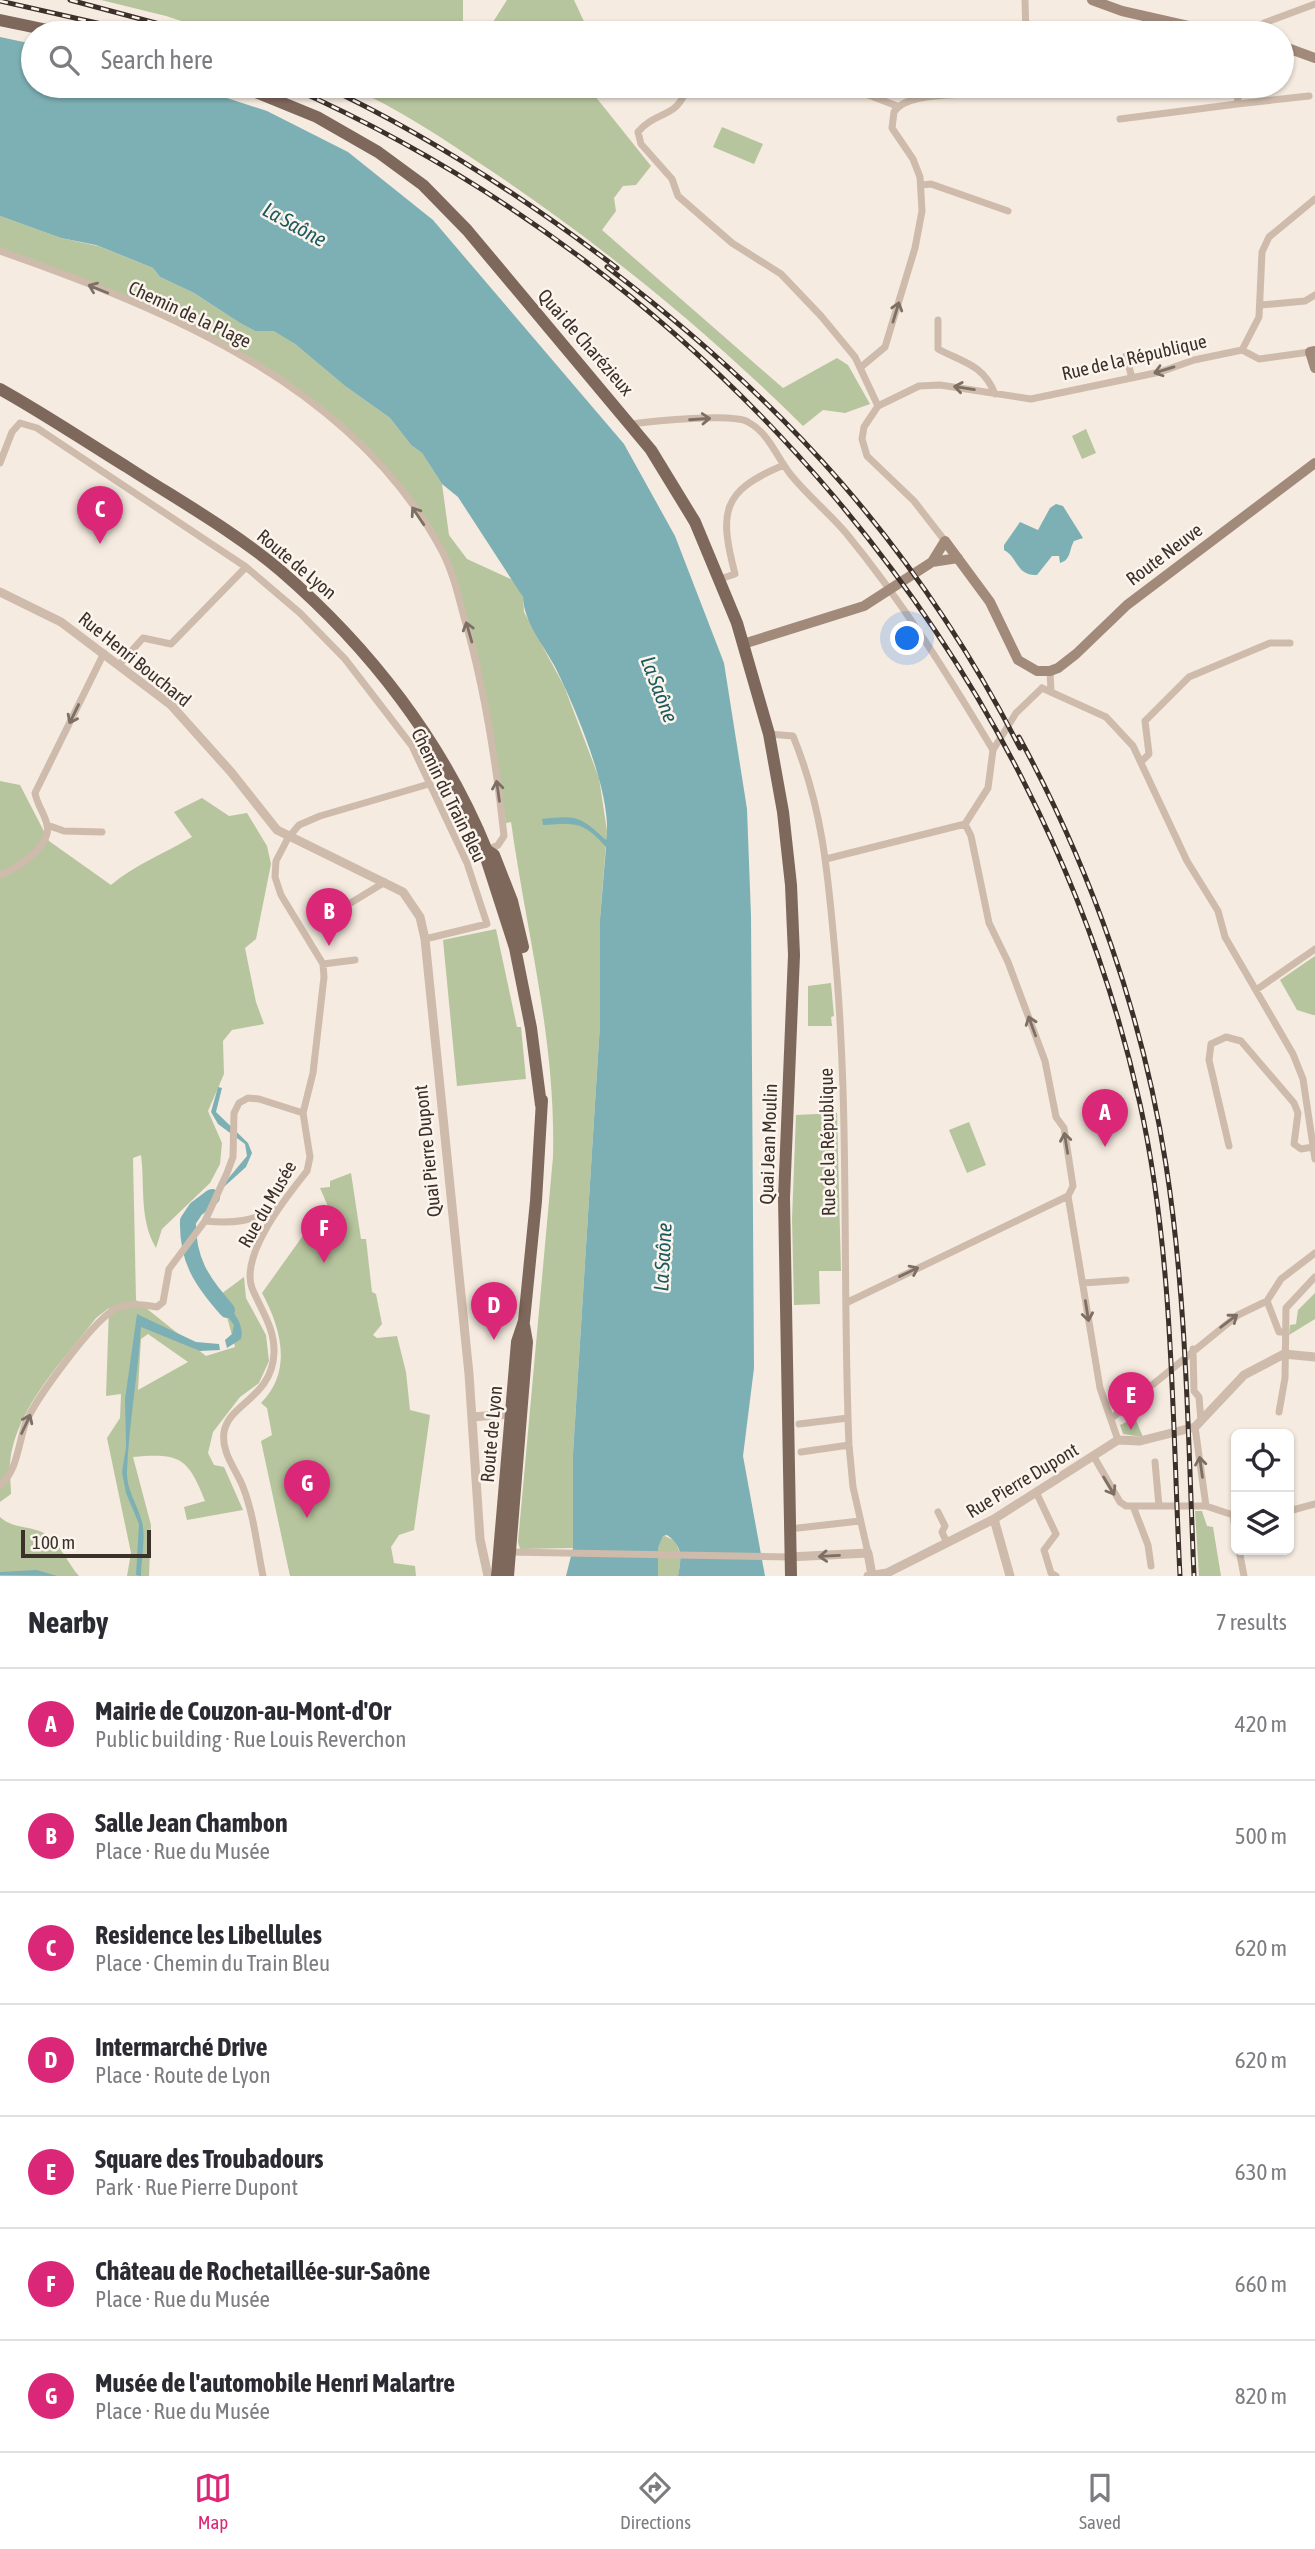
<!DOCTYPE html>
<meta charset="utf-8">
<style>
body{margin:0;font-family:"Asap Condensed",sans-serif;background:#f2f2f3;color:#2b2b33}
.controls{position:absolute;right:21px;bottom:21px;display:grid;overflow:hidden;border-radius:10px;box-shadow:0 2px 5px #0004}
.controls button{width:63px;height:63px;display:grid;place-items:center;padding:0;border:0;border-bottom:2px solid #e1e1e2;background:#fff;color:#2b2b33;font:35px sans-serif}
.scale{position:absolute;left:21px;bottom:18px;width:130px;box-sizing:border-box;padding-left:7px;border:4px solid #3b302a;border-top:0;font-size:19px;line-height:24px;white-space:nowrap;color:#3b302a;-webkit-text-stroke:5px #fbf5ed;paint-order:stroke}
.you{position:absolute;left:908px;top:639px;width:24px;height:24px;margin:-18px;border:5px solid #fff;border-radius:50%;background:#1a73e8;box-shadow:0 0 0 10px #1a73e833}
.badge{display:grid;place-items:center;width:46px;height:46px;border-radius:50%;background:#db2777;color:#fff;font-size:23px;font-weight:700}
.pin{position:absolute;translate:-50% -58px;filter:drop-shadow(0 2px 4px #0008)}
.pin::after{content:'';position:absolute;top:37px;width:24px;height:21px;background:inherit;clip-path:polygon(0 0,100% 0,50% 100%)}
.list{margin:0;padding:0;list-style:none}
h2{display:flex;justify-content:space-between;align-items:center;height:91px;margin:0;padding:0 28px;font-size:30px}
h2 small{font-size:23px;font-weight:400;color:#7c7c81}
.list li{display:grid;grid-template-columns:46px 1fr auto;gap:21px;align-items:center;box-sizing:border-box;height:112px;padding:0 28px;border-top:2px solid #e1e1e2}
.list b{display:block;font-size:26px;white-space:nowrap}
.list p{margin:0;font-size:23px;white-space:nowrap;color:#7c7c81}
.list em{font-size:23px;font-style:normal;color:#7c7c81}
.icon{flex:none;width:38px;height:38px;fill:none;stroke:currentColor;stroke-width:2;stroke-linecap:round;stroke-linejoin:round}
.map{position:relative;flex:none;width:1315px;height:1576px;overflow:hidden}
.search{position:absolute;background:#fff;box-shadow:0 2px 5px #0004;left:21px;right:21px;top:21px;height:77px;display:flex;align-items:center;gap:18px;box-sizing:border-box;padding:0 24px;border-radius:38px;color:#7c7c81;font-size:26px}
.sheet{height:875px;background:#fff}
nav{display:flex;justify-content:space-around;align-items:center;box-sizing:border-box;height:98px;border-top:2px solid #e1e1e2;background:#fff;font-size:19px;color:#7c7c81}
nav a{display:grid;justify-items:center;gap:4px}
nav .on{color:#db2777}
.map>svg:first-child{display:block}
.green{fill:#b7c59e;fill-rule:evenodd}
.water{fill:#7db0b4}
.lines{fill:none;stroke-linecap:round;stroke-linejoin:round}
.river{stroke:#7db0b4;stroke-width:16}
.minor{stroke:#cebbab;stroke-width:7}
.tertiary{stroke:#cebbab;stroke-width:9}
.secondary{stroke:#a28a7b;stroke-width:10}
.primary{stroke:#7e675b;stroke-width:12}
.rail-casing{stroke:#3b302a;stroke-width:5}
.rail{stroke:#fbf5ed;stroke-width:2.5;stroke-dasharray:8;stroke-linecap:butt}
.oneway{stroke:#7d6f64}
.labels{text-anchor:middle;dominant-baseline:central;stroke-width:5;stroke-linejoin:round;paint-order:stroke}
.street-label{font-size:19px;fill:#3b302a;stroke:#fbf5ed}
.water-label{font-size:21px;font-style:italic;fill:#1d5a60;stroke:#fbf5ed}
</style>
<div class="map">
<svg width="1315" height="1576" viewBox="0 0 1315 1576">
<rect width="100%" height="100%" fill="#f5ebe0"/>
<path class="green" d="M101,0H463V30L478,33H218L166,16Z
M507,0H574L587,28L586,33H486Z
M347,86H587L651,166L636,185L623,186L614,198L616,211L602,230L783,388L837,358L848,365L870,404L845,413L823,410L803,426C706,330 603,246 490,170C445,140 397,107 347,86Z
M722,127L763,144L754,164L713,147Z
M0,216L61,238L98,246L153,268L160,277L194,293L240,323L255,331L274,330L295,344L345,386L390,418L411,445L422,453L442,484L449,535L467,559L515,581L523,597L524,612L564,686L599,778L607,831L600,919V1024L573,1453V1548L520,1549L518,1542L553,1157C556,1040 527,936 511,822L506,823C495,754 486,686 467,619C462,603 459,584 452,568C438,536 415,508 392,481C283,349 154,308 0,249Z
M1086,429L1096,453L1082,459L1072,436Z
M0,781L20,785L49,841L111,885C136,864 164,854 192,837L174,812L202,798L229,816L247,813L267,846L271,864L256,939L245,948L256,1002L264,1024L232,1030L223,1041L224,1074L208,1111L222,1143L220,1164L210,1183L162,1229L156,1248C139,1219 145,1187 141,1155L133,1158L136,1300L206,1356L235,1347L221,1294L244,1277L246,1298L266,1335L269,1361L259,1383L240,1397L213,1432L208,1453L214,1465L224,1467L243,1510L187,1520L184,1507L205,1501C188,1457 179,1453 133,1457L151,1525L149,1576H127L131,1553L107,1438L120,1418L121,1394L106,1396L109,1308L96,1318C64,1360 16,1407 10,1462C9,1472 11,1484 11,1494L0,1502ZM148,1334L188,1362L138,1390L141,1339Z
M496,929L517,1027H521L526,1079L457,1086L443,940Z
M1315,956V1015H1313L1297,1010L1280,980Z
M831,983L834,1016L831,1017L832,1026H808V986Z
M837,1113L841,1271H819L820,1304L794,1305L792,1219L796,1115Z
M969,1122L986,1165L967,1173L949,1130Z
M351,1173L361,1239H366L372,1292L376,1294L382,1324L373,1335L377,1338L397,1336L406,1372L410,1410L430,1415L414,1530L399,1535L391,1547L394,1563L415,1566L416,1576H290L261,1441L272,1435L267,1408L261,1403C293,1371 281,1328 262,1293L307,1230L310,1232L330,1211L320,1188L330,1187V1181Z
M1315,1293V1319L1289,1335L1290,1325L1296,1324L1298,1310Z
M1135,1418L1143,1437L1123,1434L1120,1425Z
M1195,1511H1202L1207,1526L1213,1527L1221,1576H1199Z
M0,1517C14,1530 33,1525 47,1535C62,1546 68,1564 79,1576H0Z
M663,1535L675,1541C682,1556 681,1560 678,1576H658V1548Z"/>
<path class="water" d="M0,37L33,44V86H190L267,111L348,152L433,220L624,444L675,536L724,663L747,809L751,916L754,1368L743,1456L765,1576H678C681,1559 684,1547 667,1535L663,1536L658,1548V1576H566L573,1548V1453L600,1024V919L606,847C583,821 576,823 543,825L542,819C576,815 580,816 606,840C614,798 574,704 554,665C542,643 524,622 523,597L458,497L442,484L422,453L411,445L390,418L345,386L295,344L274,331H255L240,323L194,293L160,277L153,268L96,245L61,238L0,216Z
M1056,504L1063,506L1083,538L1074,541C1069,550 1071,560 1060,563L1059,556H1052L1037,575C1016,576 1018,557 1004,550V545L1020,522L1038,530L1050,508Z
M218,1087L222,1088L216,1112L248,1143L252,1153L246,1167L195,1213L197,1205L216,1193L247,1156L245,1144L218,1124L211,1112Z
M213,1291C225,1303 246,1320 241,1339L227,1348L225,1340L232,1334L234,1325L215,1300Z
M137,1314L196,1342L219,1344L220,1350L200,1351L141,1327C138,1375 129,1423 127,1471C126,1490 138,1505 142,1522C146,1538 141,1560 141,1576L136,1575L139,1524L126,1493L122,1472L126,1447L125,1399Z
M37,1570L57,1576L0,1575V1572Z"/>
<g class="lines">
<path class="river" d="M212,1197L196,1209L188,1221C187,1260 202,1282 227,1310"/>
<path class="minor" d="M1025,0L1026,33
M1250,33L1264,23L1315,4
M687,86C679,119 656,110 638,132L641,144L672,179L678,196L732,243L781,274L821,316L855,357L878,406
M845,86L897,106
M811,88L813,86
M1237,104L1309,96
M1120,119L1237,104L1240,86
M922,185L931,184L1008,211
M0,251C168,310 353,385 442,551C453,572 458,595 464,617C485,688 496,762 504,836L498,845L488,850
M1261,305L1305,301L1315,295
M938,320V349C962,362 983,364 995,394
M1242,350L1259,317L1262,252L1269,237L1315,199
M1242,350L1259,359L1310,352
M1126,356L1132,378
M861,367L885,347L915,248L922,211L920,177L913,159L892,128L894,112C909,87 982,100 1010,86
M632,424C653,421 733,413 748,422C769,433 777,458 791,475C808,496 829,513 846,533C902,601 948,675 993,750
M0,463L12,432L20,423L37,428L246,567L300,613L345,659L412,746L467,863L487,924L425,939
M945,541L914,501L867,456L862,439L864,427L878,406L919,386L940,385L1031,399L1160,372L1194,360L1242,350
M720,579L735,574C719,512 721,491 784,465
M119,665L143,638L171,644L246,567
M1050,671L1051,692
M1042,688L1106,717L1133,746L1187,861L1218,911L1225,937L1293,1054L1303,1079L1315,1159
M769,734L793,736C823,809 828,875 835,953C850,1117 842,1281 849,1445L853,1487L868,1553
M1141,762L1149,754L1145,721L1189,677L1270,643H1290
M965,824L971,836L989,923L1008,962L1045,1061L1056,1117L1064,1128L1073,1186L1068,1196
M47,825L64,831L102,832
M826,859L965,824L988,788L993,750L1016,713L1042,688
M0,875C16,870 52,845 47,825C45,814 37,805 35,793L104,653
M339,910L385,882
M323,964L355,960
M1256,990L1315,949
M1229,1146L1209,1060L1211,1044L1226,1037L1241,1041L1294,1103L1298,1113L1294,1144L1301,1149L1313,1147
M1068,1196L1100,1388L1118,1440
M205,1221C233,1224 254,1221 279,1208
M1083,1283L1126,1280
M1267,1301L1279,1332H1284
M848,1302L1068,1196
M1193,1349L1194,1391L1199,1397L1201,1421
M1279,1412L1285,1378L1286,1308L1315,1277
M1113,1417L1238,1315L1267,1301L1281,1279L1315,1253
M799,1424L848,1418
M1195,1427L1206,1506
M801,1452L849,1445
M1094,1457L1120,1502L1126,1506H1206L1236,1516
M1155,1462L1159,1506
M0,1485C18,1471 18,1443 26,1422C37,1397 92,1322 115,1309C128,1302 143,1305 157,1307L163,1302L169,1269L205,1221L227,1173L233,1157L234,1113L239,1103L248,1098L259,1099L303,1113
M1037,1494L1056,1534L1044,1550L1051,1573L1056,1576
M1133,1506L1148,1545L1151,1566
M1289,1511L1315,1504
M938,1512L945,1526L942,1532L947,1543
M1233,1516L1236,1533
M798,1528L860,1521
M1239,1550L1244,1576
M507,1552L789,1557
M263,1576C257,1547 254,1515 243,1487C236,1469 221,1453 224,1432C229,1403 272,1398 274,1353C275,1328 261,1310 252,1288C240,1254 287,1196 307,1171L310,1157L303,1113L313,1073L324,977L323,964L281,895L275,877L276,861L288,838L299,825L320,816L429,784"/>
<path class="tertiary" d="M0,592L61,622L171,705L231,772L277,830L403,892L420,917L425,939L469,1374L480,1539L488,1576
M472,1417L511,1414
M994,1519L1010,1576
M789,1557L868,1553L872,1575
M868,1576L887,1573L994,1519L1118,1440L1140,1441L1195,1427L1244,1375L1284,1354L1315,1357"/>
<path class="secondary" d="M1092,0L1122,11L1219,33
M1282,46L1315,58
M1315,351L1310,352L1315,368
M932,562L945,541L990,602L1018,660L1037,671H1050L1058,668L1076,654L1127,605L1315,463
M743,644L864,606L932,562L958,558"/>
<path class="primary" d="M0,20L62,33
M241,86L317,117L378,152L423,185L467,230L651,450L695,522L737,623L769,734L783,812L791,885L794,955L784,1198L791,1576
M0,389C43,413 85,441 127,467C178,500 234,531 281,571C369,647 443,742 487,851L486,858L515,948L531,1028L541,1105
M488,851L494,855L512,901L523,947
M497,1576L517,1342L524,1321L536,1201L542,1100
M508,1576L527,1342L524,1325"/>
<g class="rail-casing">
<path id="rail" d="M70,0L193,33
M0,1L141,33
M132,25L158,33
M150,25L176,33
M288,86C707,271 1040,655 1140,1104C1174,1258 1172,1419 1180,1576
M324,86C428,135 526,199 617,268
M607,267C785,402 917,548 1020,748
M1019,737C1091,869 1143,1016 1166,1165C1187,1300 1188,1439 1194,1576"/>
</g>
<use href="#rail" class="rail"/>
</g>
<defs><path id="oneway-shaft" d="M-6 0H5M1.5-3L5.5 0L1.5 3" fill="none" stroke-width="1.6" stroke-linecap="round" stroke-linejoin="round" transform="scale(1.75)"/></defs>
<g class="oneway">
<use href="#oneway-shaft" transform="translate(98 289) rotate(-158)"/>
<use href="#oneway-shaft" transform="translate(896 312) rotate(-73)"/>
<use href="#oneway-shaft" transform="translate(1164 370) rotate(163)"/>
<use href="#oneway-shaft" transform="translate(964 388) rotate(-171)"/>
<use href="#oneway-shaft" transform="translate(700 419) rotate(-4)"/>
<use href="#oneway-shaft" transform="translate(418 516) rotate(-124)"/>
<use href="#oneway-shaft" transform="translate(469 632) rotate(-106)"/>
<use href="#oneway-shaft" transform="translate(74 714) rotate(116)"/>
<use href="#oneway-shaft" transform="translate(498 791) rotate(-98)"/>
<use href="#oneway-shaft" transform="translate(1032 1026) rotate(-110)"/>
<use href="#oneway-shaft" transform="translate(1066 1143) rotate(-99)"/>
<use href="#oneway-shaft" transform="translate(909 1272) rotate(-26)"/>
<use href="#oneway-shaft" transform="translate(1087 1311) rotate(81)"/>
<use href="#oneway-shaft" transform="translate(1229 1321) rotate(-37)"/>
<use href="#oneway-shaft" transform="translate(26 1424) rotate(-65)"/>
<use href="#oneway-shaft" transform="translate(1201 1467) rotate(-98)"/>
<use href="#oneway-shaft" transform="translate(1109 1486) rotate(59)"/>
<use href="#oneway-shaft" transform="translate(829 1556) rotate(177)"/>
</g>
<g class="labels">
<g class="street-label">
<text transform="translate(190 314) rotate(25)">Chemin de la Plage</text>
<text transform="translate(586 342) rotate(49)">Quai de Charézieux</text>
<text transform="translate(1134 357) rotate(-13)">Rue de la République</text>
<text transform="translate(1164 554) rotate(-37)">Route Neuve</text>
<text transform="translate(297 564) rotate(40)">Route de Lyon</text>
<text transform="translate(135 659) rotate(39)">Rue Henri Bouchard</text>
<text transform="translate(449 795) rotate(64)">Chemin du Train Bleu</text>
<text transform="translate(827 1142) rotate(-91)">Rue de la République</text>
<text transform="translate(768 1144) rotate(-88)">Quai Jean Moulin</text>
<text transform="translate(427 1151) rotate(-96)">Quai Pierre Dupont</text>
<text transform="translate(267 1204) rotate(-60)">Rue du Musée</text>
<text transform="translate(491 1434) rotate(-85)">Route de Lyon</text>
<text transform="translate(1022 1480) rotate(-31)">Rue Pierre Dupont</text>
</g>
<g class="water-label">
<text transform="translate(295 224) rotate(29)">La Saône</text>
<text transform="translate(660 689) rotate(69)">La Saône</text>
<text transform="translate(662 1257) rotate(-87)">La Saône</text>
</g>
</g>
</svg>
<div class="controls">
<button><svg class="icon" aria-label="locate" viewBox="0 0 24 24"><circle cx="12" cy="12" r="6"/><path d="M12 2v4M12 18v4M2 12h4M18 12h4"/></svg></button>
<button><svg class="icon" aria-label="layers" viewBox="0 0 24 24"><path d="M12 4l9 5-9 5-9-5zM3 14l9 5 9-5"/></svg></button>
</div>
<div class="scale">100 m</div>
<div class="you"></div>
<div class="pin badge" style="left:1105px;top:1147px">A</div>
<div class="pin badge" style="left:329px;top:946px">B</div>
<div class="pin badge" style="left:100px;top:544px">C</div>
<div class="pin badge" style="left:494px;top:1340px">D</div>
<div class="pin badge" style="left:1131px;top:1430px">E</div>
<div class="pin badge" style="left:324px;top:1263px">F</div>
<div class="pin badge" style="left:307px;top:1518px">G</div>
<div class="search"><svg class="icon" aria-label="search" viewBox="0 0 24 24"><circle cx="10" cy="10" r="6"/><path d="M15 15l6 6"/></svg>Search here</div>
</div>
<section class="sheet">
<h2>Nearby<small>7 results</small></h2>
<ul class="list">
<li><span class="badge">A</span><div><b>Mairie de Couzon-au-Mont-d'Or</b><p>Public building · Rue Louis Reverchon</p></div><em>420 m</em></li>
<li><span class="badge">B</span><div><b>Salle Jean Chambon</b><p>Place · Rue du Musée</p></div><em>500 m</em></li>
<li><span class="badge">C</span><div><b>Residence les Libellules</b><p>Place · Chemin du Train Bleu</p></div><em>620 m</em></li>
<li><span class="badge">D</span><div><b>Intermarché Drive</b><p>Place · Route de Lyon</p></div><em>620 m</em></li>
<li><span class="badge">E</span><div><b>Square des Troubadours</b><p>Park · Rue Pierre Dupont</p></div><em>630 m</em></li>
<li><span class="badge">F</span><div><b>Château de Rochetaillée-sur-Saône</b><p>Place · Rue du Musée</p></div><em>660 m</em></li>
<li><span class="badge">G</span><div><b>Musée de l'automobile Henri Malartre</b><p>Place · Rue du Musée</p></div><em>820 m</em></li>
</ul>
</section>
<nav>
<a class="on"><svg class="icon" aria-label="map" viewBox="0 0 24 24"><path d="M3 6l6-2 6 2 6-2v14l-6 2-6-2-6 2zM9 4v14M15 6v14"/></svg>Map</a>
<a><svg class="icon" aria-label="directions" viewBox="0 0 24 24"><path d="M12 3l9 9-9 9-9-9zM9 14v-3h6M13 9l2 2-2 2"/></svg>Directions</a>
<a><svg class="icon" aria-label="saved" viewBox="0 0 24 24"><path d="M7 4h10v16l-5-4-5 4z"/></svg>Saved</a>
</nav>
